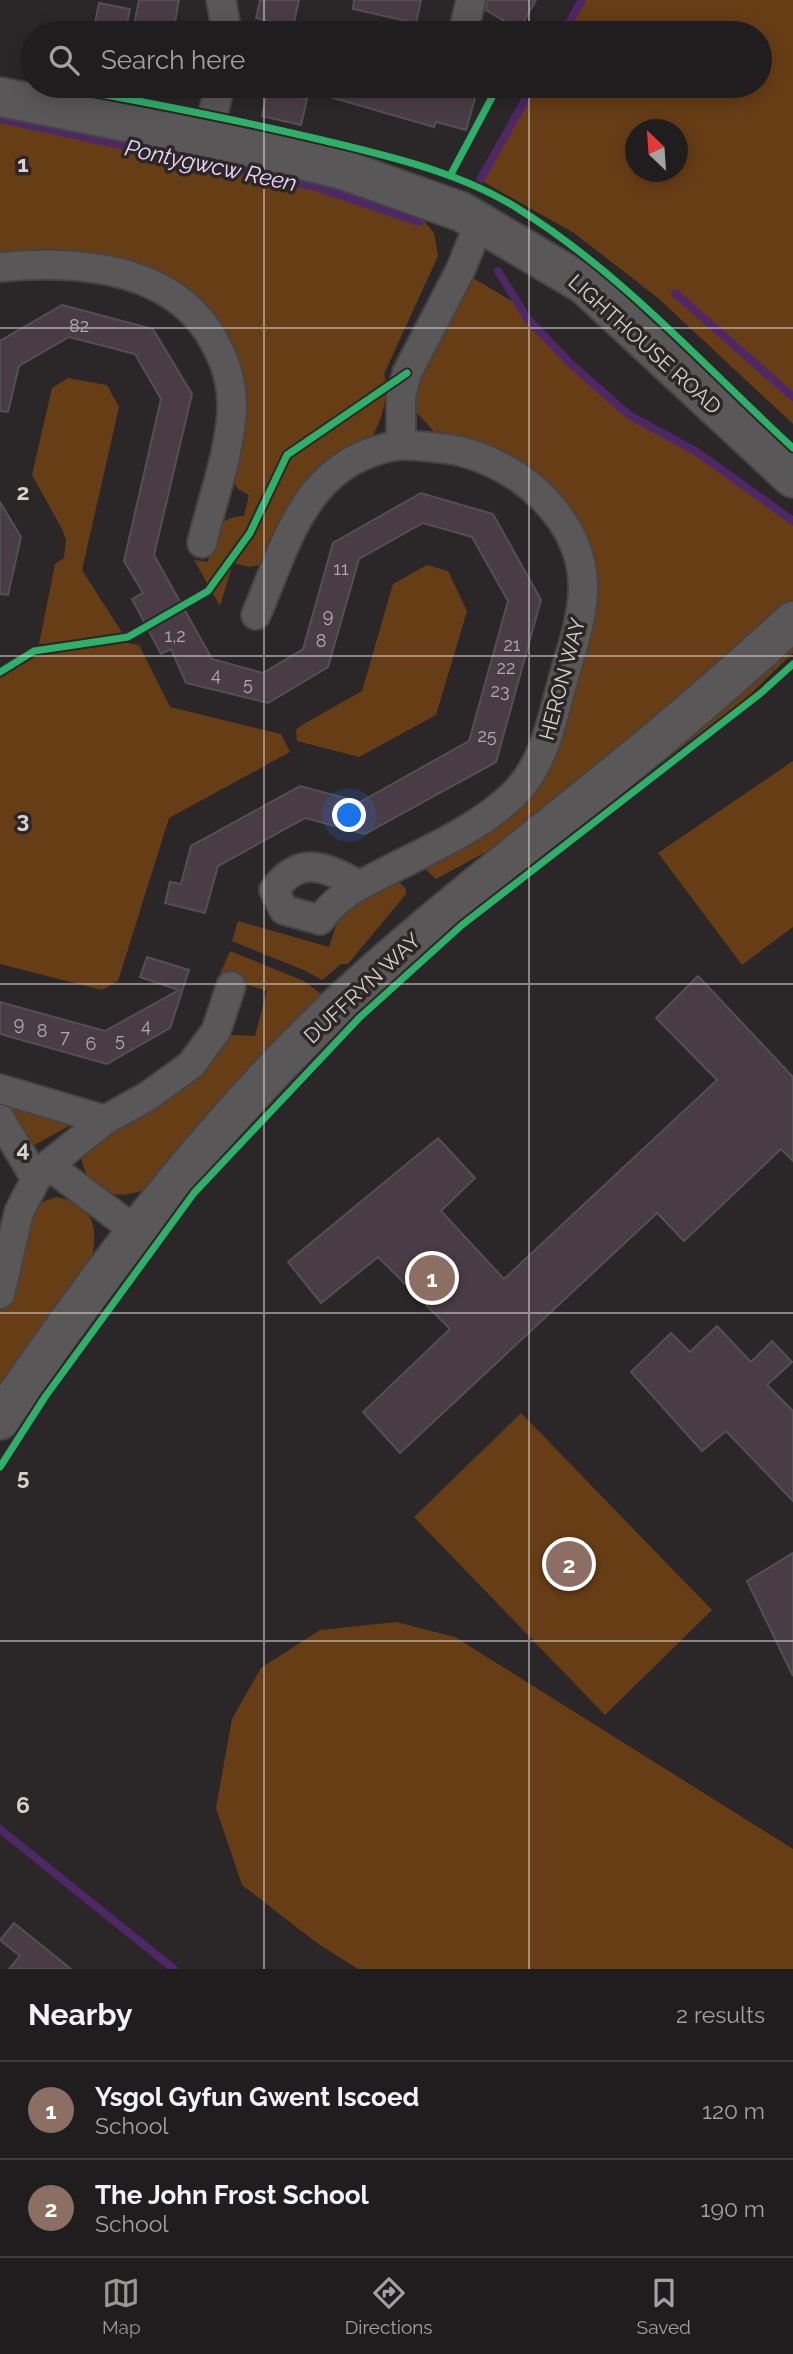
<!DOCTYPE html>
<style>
body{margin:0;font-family:Raleway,sans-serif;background:#2d2a2b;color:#f1f3f6}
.compass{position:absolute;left:625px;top:119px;width:63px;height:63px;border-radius:50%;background:#201d1e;box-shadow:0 4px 18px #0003;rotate:335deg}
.you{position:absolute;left:350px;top:816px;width:24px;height:24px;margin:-18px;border:5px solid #fff;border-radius:50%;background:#1a73e8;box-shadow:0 0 0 10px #1a73e833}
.badge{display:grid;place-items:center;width:46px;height:46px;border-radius:50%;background:#9a9696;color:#fff;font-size:23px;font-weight:700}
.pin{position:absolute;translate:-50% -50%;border:4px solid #fff;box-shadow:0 2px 7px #0006}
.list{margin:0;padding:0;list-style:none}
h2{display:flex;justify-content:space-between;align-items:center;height:91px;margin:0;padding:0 28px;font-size:30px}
h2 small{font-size:23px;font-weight:400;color:#a2a2a4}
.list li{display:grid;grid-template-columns:46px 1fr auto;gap:21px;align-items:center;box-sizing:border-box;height:98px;padding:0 28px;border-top:2px solid #3d3b3c}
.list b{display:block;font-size:26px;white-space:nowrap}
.list p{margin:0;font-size:23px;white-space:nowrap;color:#a2a2a4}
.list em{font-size:23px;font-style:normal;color:#a2a2a4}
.icon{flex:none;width:38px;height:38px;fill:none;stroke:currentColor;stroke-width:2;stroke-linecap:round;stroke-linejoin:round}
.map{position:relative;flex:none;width:793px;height:1969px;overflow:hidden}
.search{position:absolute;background:#201d1e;box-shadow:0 4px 18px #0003;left:21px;right:21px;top:21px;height:77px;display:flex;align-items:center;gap:18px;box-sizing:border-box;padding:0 24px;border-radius:38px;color:#a2a2a4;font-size:26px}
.sheet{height:287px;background:#201d1e}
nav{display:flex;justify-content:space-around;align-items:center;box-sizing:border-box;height:98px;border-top:2px solid #3d3b3c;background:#201d1e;font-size:19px;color:#a2a2a4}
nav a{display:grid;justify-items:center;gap:4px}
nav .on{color:#9a9696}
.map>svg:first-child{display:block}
.green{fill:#673d16;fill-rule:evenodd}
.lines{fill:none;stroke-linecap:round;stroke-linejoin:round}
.stream{stroke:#4e2866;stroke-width:8}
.building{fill:#4a3c46;stroke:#535051;stroke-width:2}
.street-casing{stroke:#464343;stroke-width:32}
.secondary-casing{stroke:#464343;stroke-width:42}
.street{stroke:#5a5758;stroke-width:28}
.secondary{stroke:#5a5758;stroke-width:38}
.cycleway-casing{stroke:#2c2627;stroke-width:11}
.cycleway{stroke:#2db169;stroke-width:7}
.grid{fill:none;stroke:#d6d2d2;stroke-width:2;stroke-opacity:0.55}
.labels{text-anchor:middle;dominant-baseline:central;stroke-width:7;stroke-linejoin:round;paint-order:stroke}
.number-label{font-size:18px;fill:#b3acaf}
.street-label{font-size:21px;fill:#d6d2d2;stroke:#2c2627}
.water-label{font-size:23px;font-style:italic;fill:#ebd5fd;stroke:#2c2627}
.grid-label{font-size:23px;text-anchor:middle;font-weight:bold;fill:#d6d2d2;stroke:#2c2627;stroke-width:7;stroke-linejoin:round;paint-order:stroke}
</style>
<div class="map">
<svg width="793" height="1969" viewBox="0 0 793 1969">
<rect width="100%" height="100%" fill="#2b2728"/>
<path class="green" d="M582,0H793V424L658,298L574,233L480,180L533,86H760V33H563ZM636,130H678V172H636Z
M0,112L318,175L414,209L434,233L438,256L384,374C389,394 383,416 373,435L265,563L251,567L233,563L220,606L194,560L208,562C213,537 214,517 244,516L249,495L238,489L231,477L205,310L0,255Z
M468,275L520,306L571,364L629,415L697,452L793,521V600L708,675L508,840L436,879L421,865L504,817L593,608L571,511L553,488L531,472L439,437L415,411L413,396L416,377Z
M68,378L107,385L119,407L82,570L123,634L53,644H39L55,564L64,558L66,540L62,529L32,475L52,388Z
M427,565L448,571L467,611L436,715L359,757L297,741L296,730L302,725L362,691L393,584Z
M793,635V653L741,703L581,822L431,949L433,939Z
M117,641L139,645L170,707L281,734L290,752L169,818L118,981L102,990L0,964V672L34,651Z
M793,761V927L742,965L658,853Z
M396,879L406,889V894L348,964H341L322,980L306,971L232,941L238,921L329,947L339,917L345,910Z
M230,951L304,981L321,994V1001L149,1187C118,1204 86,1192 81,1156L231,1035L255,1036L267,991L219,976Z
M5,1104L66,1119L69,1126L29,1148L2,1107Z
M57,1197C94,1205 99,1227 91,1261L0,1390V1309L33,1205Z
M521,1413L712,1610L605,1715L414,1517Z
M396,1622L455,1637L793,1849V1969H358L317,1943L242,1885L216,1808L232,1719L261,1668L320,1630Z"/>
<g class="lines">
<path class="stream" d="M563,33L582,0
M0,119L316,187L419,222
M480,180L533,86
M498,271L527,318L571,364L629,415L697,452L793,521
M675,293L793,397
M0,1829L174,1969"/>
</g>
<path class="building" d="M139,0H179L173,33L134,25Z
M260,0H299L293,27L256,18Z
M354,0H421L416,23L353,9Z
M487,0H536L519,30L486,10Z
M99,3L130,9L125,33H93Z
M317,86H441L476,95L466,130L436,122L434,127L316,93Z
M268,90L307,99L301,125L262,116Z
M62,305L153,329L192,394L154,555L212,659L263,673L303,649L333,543L421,493L493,514L541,600L496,762L365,834L305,818L218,866L205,913L165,903L170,882L181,884L191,846L300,786L360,802L469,741L508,601L472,537L423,523L359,559L328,667L268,703L186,683L171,649L161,654L132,599L143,593L124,561L161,399L135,354L69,337L19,366L8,412L0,411V341Z
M0,502L21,537L8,595L0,594Z
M147,957L189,970L170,1028L107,1064L0,1034V1002L105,1031L179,990L140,977Z
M698,976L793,1077V1161L781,1149L684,1241L657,1213L400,1453L363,1412L450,1329L378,1257L321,1303L288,1262L438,1138L475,1178L441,1211L504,1279L717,1080L656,1018Z
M717,1326L751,1362L772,1341L792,1362L767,1385L793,1411V1501L726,1431L702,1451L631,1372L671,1333L690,1352Z
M793,1553V1676L747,1581Z
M14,1923L71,1969H9L20,1956L0,1940Z"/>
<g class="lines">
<g class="street-casing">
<path id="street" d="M221,0L227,33
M463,33L471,0
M207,138L220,86
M0,267C77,260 173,266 214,341C226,363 232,382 232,407C231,450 212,501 202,543
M256,615C288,540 306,458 401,445V396L407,373L460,271L480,222
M359,885C327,868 301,853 274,890L284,910L320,920C340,892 368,881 397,866C437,846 483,825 514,794C544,765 551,723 562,684C570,653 582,623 583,591C585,522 523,466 459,451C440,447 420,446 401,445
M0,1089L105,1120
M0,1119L36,1179
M48,1165L105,1120L148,1096L191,1065L216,1031L231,986
M0,1294L19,1212L36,1179L48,1165L136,1231"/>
</g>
<g class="secondary-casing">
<path id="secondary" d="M0,97L207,138L344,170L462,212L585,285L793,478
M0,1420C100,1272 211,1126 341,1003C427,923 521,851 612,777C674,727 734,675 793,621"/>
</g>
<use href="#street" class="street"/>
<use href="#secondary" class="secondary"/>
<g class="cycleway-casing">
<path id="cycleway" d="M57,86C146,102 234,119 322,140C388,156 460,172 517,208C621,272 704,366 793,448
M450,176L498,86
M0,672L34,651L128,637L208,591L250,533L287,455L407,373
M0,1467L45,1397L194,1193L359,1018L462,925L761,693L793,664"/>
</g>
<use href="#cycleway" class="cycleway"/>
</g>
<path class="grid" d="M264,0V33M529,0V33M264,86V1969M529,86V1969M0,328H793M0,656H793M0,984H793M0,1313H793M0,1641H793"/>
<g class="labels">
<g class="number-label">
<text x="79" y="325">82</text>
<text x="341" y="568">11</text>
<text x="328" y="615">9</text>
<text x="175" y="635">1,2</text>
<text x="321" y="640">8</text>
<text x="512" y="644">21</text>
<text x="506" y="667">22</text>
<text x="216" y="674">4</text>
<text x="248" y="683">5</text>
<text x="500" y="690">23</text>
<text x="487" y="735">25</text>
<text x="19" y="1023">9</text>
<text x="146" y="1025">4</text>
<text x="42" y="1030">8</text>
<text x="65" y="1036">7</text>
<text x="120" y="1039">5</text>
<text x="91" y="1043">6</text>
</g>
<g class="street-label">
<text transform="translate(645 344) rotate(42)">LIGHTHOUSE ROAD</text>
<text transform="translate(562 679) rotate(-75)">HERON WAY</text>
<text transform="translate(362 988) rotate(-43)">DUFFRYN WAY</text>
</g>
<g class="water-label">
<text transform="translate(211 165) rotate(12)">Pontygwcw Reen</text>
</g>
</g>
<g class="grid-label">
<text x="23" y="172">1</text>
<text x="23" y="500">2</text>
<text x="23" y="828">3</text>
<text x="23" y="1157">4</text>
<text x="23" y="1485">5</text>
<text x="23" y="1813">6</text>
</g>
</svg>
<svg class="compass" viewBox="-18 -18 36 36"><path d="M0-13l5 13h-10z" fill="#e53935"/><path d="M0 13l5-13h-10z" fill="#a2a2a4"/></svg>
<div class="you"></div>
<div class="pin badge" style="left:432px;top:1278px;background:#8d6e63">1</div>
<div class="pin badge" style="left:569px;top:1564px;background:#8d6e63">2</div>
<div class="search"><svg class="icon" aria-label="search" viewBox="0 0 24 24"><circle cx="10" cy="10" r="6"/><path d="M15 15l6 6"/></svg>Search here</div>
</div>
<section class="sheet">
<h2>Nearby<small>2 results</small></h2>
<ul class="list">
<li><span class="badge" style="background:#8d6e63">1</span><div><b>Ysgol Gyfun Gwent Iscoed</b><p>School</p></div><em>120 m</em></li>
<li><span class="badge" style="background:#8d6e63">2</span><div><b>The John Frost School</b><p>School</p></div><em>190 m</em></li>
</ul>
</section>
<nav>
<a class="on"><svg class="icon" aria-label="map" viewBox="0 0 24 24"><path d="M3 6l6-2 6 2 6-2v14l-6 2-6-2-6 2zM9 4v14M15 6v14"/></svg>Map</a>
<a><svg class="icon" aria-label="directions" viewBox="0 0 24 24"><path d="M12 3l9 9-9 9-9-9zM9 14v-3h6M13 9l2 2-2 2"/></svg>Directions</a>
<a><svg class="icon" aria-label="saved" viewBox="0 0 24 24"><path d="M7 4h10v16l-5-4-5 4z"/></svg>Saved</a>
</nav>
